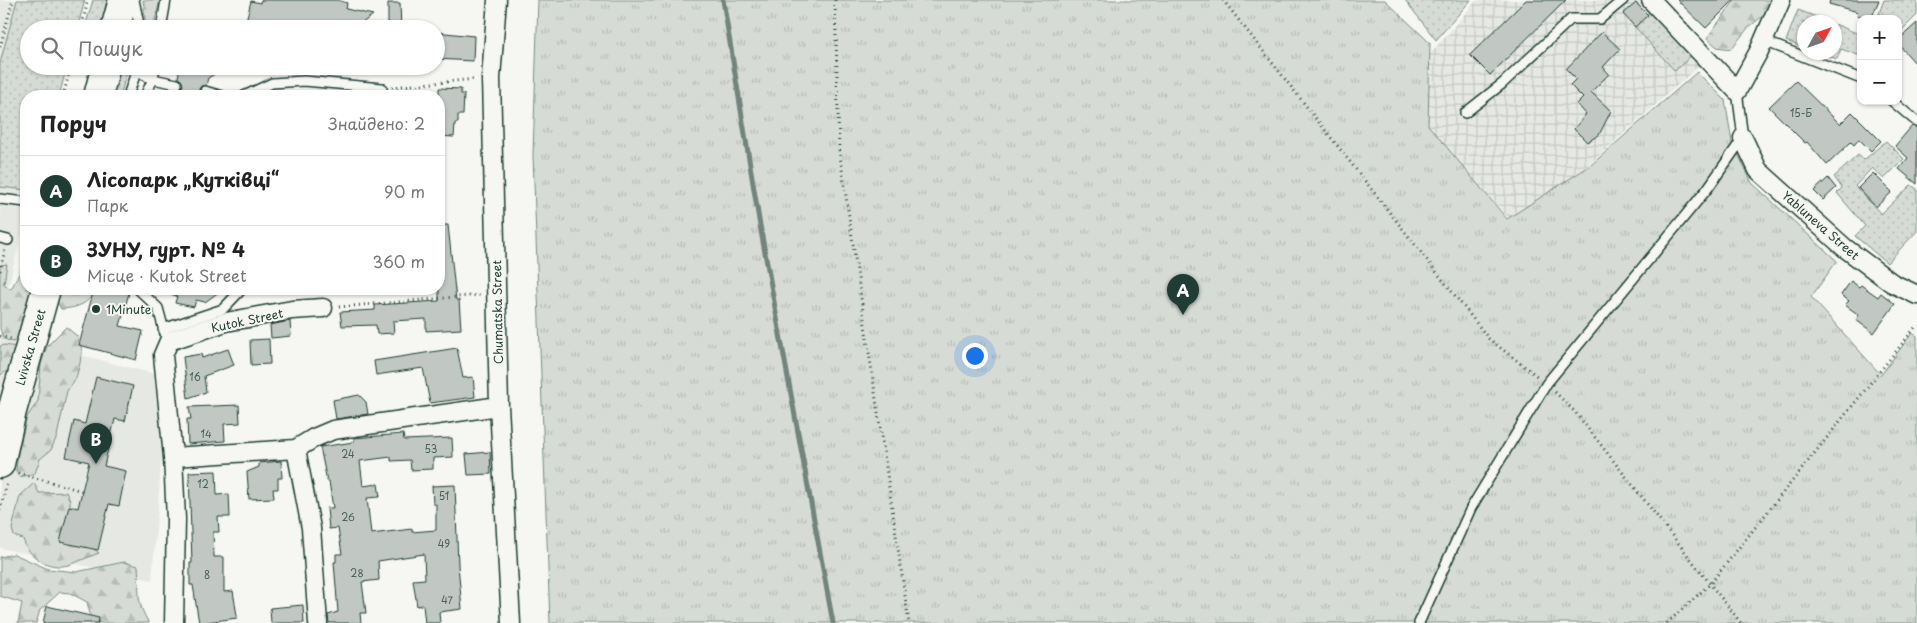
<!DOCTYPE html>
<html lang="uk">
<meta charset="utf-8">
<style>
body{margin:0;font-family:"Playpen Sans",sans-serif;background:#f2f2f2;color:#222}
.controls{position:absolute;right:15px;top:15px;display:grid;overflow:hidden;border-radius:10px;box-shadow:0 1px 4px #0004}
.controls button{width:45px;height:45px;display:grid;place-items:center;padding:0;border:0;border-bottom:1px solid #e0e0e0;background:#fff;color:#222;font:25px sans-serif}
.compass{position:absolute;left:1797px;top:15px;width:45px;height:45px;border-radius:50%;background:#fff;box-shadow:0 1px 4px #0004;rotate:50deg}
.you{position:absolute;left:974px;top:355px;width:18px;height:18px;margin:-12px;border:4px solid #fff;border-radius:50%;background:#1a73e8;box-shadow:0 0 0 8px #1a73e833}
.badge{display:grid;place-items:center;width:32px;height:32px;border-radius:50%;background:#1f3d34;color:#fff;font-size:16px;font-weight:700}
.pin{position:absolute;translate:-50% -41px;filter:drop-shadow(0 1px 2px #0008)}
.pin::after{content:'';position:absolute;top:26px;width:18px;height:15px;background:inherit;clip-path:polygon(0 0,100% 0,50% 100%)}
.list{margin:0;padding:0;list-style:none}
h2{display:flex;justify-content:space-between;align-items:center;height:65px;margin:0;padding:0 20px;font-size:21px}
h2 small{font-size:16px;font-weight:400;color:#767676}
.list li{display:grid;grid-template-columns:32px 1fr auto;gap:15px;align-items:center;box-sizing:border-box;height:70px;padding:0 20px;border-top:1px solid #e0e0e0}
.list b{display:block;font-size:19px;white-space:nowrap}
.list p{margin:0;font-size:16px;white-space:nowrap;color:#767676}
.list em{font-size:16px;font-style:normal;color:#767676}
.icon{flex:none;width:28px;height:28px;fill:none;stroke:currentColor;stroke-width:2;stroke-linecap:round;stroke-linejoin:round}
.map{position:relative;flex:none;width:1917px;height:623px;overflow:hidden}
.search{position:absolute;background:#fff;box-shadow:0 1px 4px #0004;left:20px;top:20px;width:425px;height:55px;display:flex;align-items:center;gap:12px;box-sizing:border-box;padding:0 18px;border-radius:28px;color:#767676;font-size:19px}
.panel{position:absolute;background:#fff;box-shadow:0 1px 4px #0004;left:20px;top:90px;width:425px;height:205px;border-radius:20px}
.map>svg:first-child{display:block}
.built{fill:#e6e8e4}
.industrial{fill:url(#industrial-grid)}
.grass{fill:url(#grass-dots);stroke:#7a8c85}
.forest{fill:url(#forest-firs);stroke:#7a8c85}
.park{fill:url(#park-tufts);stroke:#7a8c85}
.lines{fill:none;stroke-linecap:round;stroke-linejoin:round}
.stream{stroke:#72847d;stroke-width:5}
.building{fill:#c1c8c3;stroke:#1f3d34}
.lane-casing{stroke:#1f3d34;stroke-width:12}
.street-casing{stroke:#1f3d34;stroke-width:21}
.primary-casing{stroke:#1f3d34;stroke-width:31}
.path{stroke:#1f3d34;stroke-width:3;stroke-dasharray:1 4;stroke-linecap:butt}
.lane{stroke:#f6f6f2;stroke-width:9}
.street{stroke:#f6f6f2;stroke-width:18}
.primary{stroke:#f6f6f2;stroke-width:28}
.poi-dot{fill:#1f3d34;stroke:#f6f6f2;stroke-width:2}
.labels{text-anchor:middle;dominant-baseline:central;stroke-width:4;stroke-linejoin:round;paint-order:stroke}
.number-label{font-size:10px;fill:#486058}
.street-label{font-size:12px;fill:#1f3d34;stroke:#f6f6f2}
.poi-label{font-size:12px;fill:#1f3d34;stroke:#f6f6f2;text-anchor:start}
</style>
<div class="map">
<svg width="1917" height="623" viewBox="0 0 1917 623">
<defs>
<pattern id="industrial-grid" width="8" height="8" patternUnits="userSpaceOnUse" patternTransform="scale(1.25)"><rect width="8" height="8" fill="#e6e8e4"/><path d="M0 4h8M4 0v8" fill="none" stroke="#c5c8c4"/></pattern>
<pattern id="grass-dots" width="8" height="8" patternUnits="userSpaceOnUse" patternTransform="scale(1.25)"><rect width="8" height="8" fill="#d6dbd6"/><path d="M2 2h.1M6 6h.1" fill="none" stroke="#b7bdb8" stroke-width="1.8" stroke-linecap="round"/></pattern>
<pattern id="forest-firs" width="22" height="20" patternUnits="userSpaceOnUse" patternTransform="scale(1.25)"><rect width="22" height="20" fill="#d6dbd6"/><path d="M5 1l3.5 6h-7zM16 11l3.5 6h-7z" fill="#b7bdb8"/></pattern>
<pattern id="park-tufts" width="24" height="20" patternUnits="userSpaceOnUse" patternTransform="scale(1.25)"><rect width="24" height="20" fill="#d6dbd6"/><path d="M3 7l-1-3M5 7V3M7 7l1-3M15 17l-1-3M17 17v-4M19 17l1-3" fill="none" stroke="#b7bdb8"/></pattern>
</defs>
<rect width="100%" height="100%" fill="#f6f6f2"/>
<filter id="ink" filterUnits="userSpaceOnUse"><feTurbulence type="fractalNoise" baseFrequency=".02" numOctaves="2"/><feDisplacementMap in="SourceGraphic" scale="10" xChannelSelector="R" yChannelSelector="G"/><feConvolveMatrix kernelMatrix="1 2 1 2 8 2 1 2 1" color-interpolation-filters="sRGB"/></filter>
<g filter="url(#ink)">
<path class="built" d="M0,0H84L29,29V66L26,96V217L0,319Z
M0,334L154,374L162,453L152,580L0,548Z"/>
<path class="industrial" d="M1477,0H1648L1703,62L1518,229L1426,125L1424,61Z"/>
<path class="grass" d="M17,0H85L77,29H29V66H67L59,96H26V190L0,187V63Z
M93,0H107L102,22L85,27Z
M1405,0H1471L1436,40Z
M1884,0H1917V15L1898,34V19H1877Z
M1798,10L1830,22H1804V48L1786,41Z
M1650,11L1693,54L1675,71L1635,27Z
M1835,24L1861,35V56L1841,49L1837,59L1819,53L1834,52Z
M116,66H129L120,96H108Z
M1886,141L1904,159L1884,179L1872,168L1855,186L1881,214L1911,185L1917,189V231L1887,263L1855,236L1865,226L1837,193L1842,188L1834,177L1858,155L1864,160Z"/>
<path class="forest" d="M143,0H160L153,29H146Z
M1735,0H1775L1770,10L1748,28L1731,49L1717,47L1707,38Z
M26,261V289H33L24,334L13,342L4,339L0,329V265L7,264L4,284L11,289Z
M59,289H97C88,304 78,308 61,309L56,299Z
M66,327L77,336L82,349L80,363L76,378L67,391L57,436L51,450L40,459L35,473L20,477L16,471L18,453L27,417L38,401L41,364L47,346Z
M5,345L16,347L15,366L0,375V346Z
M34,483L39,493L66,492L70,501V518L91,547L99,553C88,557 78,562 68,565C49,570 28,557 23,539L14,536L12,529L20,496Z
M14,554L48,569L76,572L124,562L138,566C140,590 135,601 149,623H89L90,614L87,602L70,593L60,592L40,610L36,623H18L22,603L0,596V557Z"/>
<path class="park" d="M538,0H1385L1430,43L1428,125L1507,219L1591,165L1697,72L1725,100L1732,142L1752,183L1837,261L1811,297L1881,375L1912,333L1917,336V623H550L533,155Z"/>
<g class="lines">
<path class="stream" d="M723,0L759,220L833,623"/>
</g>
<path class="building" d="M261,0H337L347,3L346,9L373,15L362,23L361,29H244L251,1L260,3Z
M1526,0H1566L1490,75L1470,55Z
M1677,0H1734L1706,28Z
M1830,0H1879L1871,19L1857,15L1858,12L1829,4Z
M388,3H400L401,29H388Z
M1636,3L1648,15L1635,27L1623,14Z
M1917,23V65L1898,44V40Z
M436,32L474,36L473,61L436,59Z
M1602,32L1620,49L1603,67L1609,74L1591,92L1611,111L1599,135L1587,142L1574,129L1586,114L1577,104L1583,98L1570,85L1576,79L1566,69Z
M180,66H228L208,78L206,85L201,86L199,89V93L202,96H174L176,90L181,88L183,85L181,80L178,78Z
M1796,81L1840,124L1852,112L1881,141L1871,151L1859,139L1854,145L1851,142L1827,165L1807,142L1805,143L1769,107Z
M439,88L461,89V94H464L463,115H458V123H455L454,137L439,136Z
M1912,126L1917,128V184L1899,169L1908,158L1895,146Z
M1873,173L1892,192L1876,207L1858,188Z
M1828,178L1836,188L1823,200L1814,191Z
M439,225H448L456,300H459L461,329L426,331V319L393,321L394,333L377,334L376,325L342,326L340,312L375,310V305L439,301Z
M1851,281L1859,287L1861,285L1878,297L1881,293L1895,304L1874,333L1856,320L1859,315L1845,305L1849,301L1841,295Z
M94,289H130L120,326L143,331L136,360L79,345Z
M170,289H223L205,302L196,300L194,307L175,303L177,296L169,294Z
M290,321L291,336L271,338L270,325Z
M269,339L270,364L251,365L250,340Z
M457,348L463,378L473,377L475,397L430,403L423,368L376,375L374,361Z
M228,349L234,365L204,376L206,392L188,398L183,357L201,354L202,358Z
M96,377L133,386L125,421L115,419L104,466L126,471L119,506L109,504L98,550L60,542L69,506L78,508L89,462L66,457L74,421L85,424Z
M359,395L366,402L368,414L336,419L333,400Z
M239,405L240,423L224,424L225,441L188,444L187,419H191L189,407Z
M403,434L404,440L452,438L453,457L433,458V469L411,470L410,460L391,461V457L360,461L363,486L378,484L380,497L367,498L371,534L412,529V532L436,530V504H433L432,486L455,485L458,565L462,609L439,612L440,623H425L423,605L417,606L413,580L425,579L424,554L378,561L379,580L362,582L366,613H360L361,623H329L328,615L338,612L334,562H336V554H342L338,528L329,529L327,508H333L329,481H327L320,447L354,442V438Z
M490,452L491,474L468,475L466,454Z
M281,461L282,478H278V489H273L274,498L249,499L247,472L259,467V463Z
M216,471L217,495L229,494L230,517H218L219,532H213L214,557H224V592L233,591L237,616V618L199,623L193,585H190V563H192L189,472Z
M303,605L304,623H271L270,608Z
M47,606L99,618L98,623H43Z"/>
<g class="lines">
<g class="lane-casing">
<path id="lane" d="M134,0L140,29
M161,29L166,0
M1764,41L1861,79
M205,91L222,96
M128,96L136,72L153,79L177,84
M145,96L153,79L155,66
M244,96L272,83L304,81L382,88
M1892,101L1917,122
M1465,113L1502,84L1571,19H1600L1623,0
M0,199L26,202
M0,238L8,240
M138,289L158,308L165,334
M163,329L223,309L242,289
M1419,623L1471,508L1547,383L1708,188L1743,138L1737,91"/>
</g>
<g class="street-casing">
<path id="street" d="M497,0L491,78L499,406L511,623
M1651,0L1737,91L1759,51L1781,0
M1743,138L1758,170L1845,248L1892,283L1917,295
M296,449L173,457L163,355L169,341L226,322L292,310L323,308
M173,457L176,519L174,623
M318,623L311,528L296,449L314,438L333,430L499,406"/>
</g>
<g class="primary-casing">
<path id="primary" d="M115,29L123,0
M98,96L106,66
M0,464L12,411L46,289"/>
</g>
<path class="path" d="M835,0L839,149L909,623
M1223,0L1489,339L1537,376
M81,29L88,0
M0,47L13,0
M392,87L476,79
M63,96L71,66
M0,271L5,250
M339,307L480,295
M0,336L11,339
M1555,392L1575,412L1741,623
M18,473L82,491
M0,510L7,483
M1667,623L1710,584L1917,325"/>
<use href="#lane" class="lane"/>
<use href="#street" class="street"/>
<use href="#primary" class="primary"/>
</g>
</g>
<circle class="poi-dot" cx="96" cy="309" r="5"/>
<g class="labels">
<g class="number-label">
<text x="1801" y="112">15-Б</text>
<text x="195" y="376">16</text>
<text x="206" y="433">14</text>
<text x="431" y="448">53</text>
<text x="348" y="453">24</text>
<text x="203" y="483">12</text>
<text x="444" y="495">51</text>
<text x="348" y="516">26</text>
<text x="444" y="543">49</text>
<text x="357" y="572">28</text>
<text x="207" y="574">8</text>
<text x="447" y="599">47</text>
</g>
<g class="street-label">
<text transform="translate(1821 225) rotate(41)">Yabluneva Street</text>
<text transform="translate(497 312) rotate(-91)">Chumatska Street</text>
<text transform="translate(247 320) rotate(-12)">Kutok Street</text>
<text transform="translate(30 347) rotate(-74)">Lvivska Street</text>
</g>
<g class="poi-label">
<text x="106" y="309">1Minute</text>
</g>
</g>
</svg>
<div class="controls">
<button>+</button>
<button>−</button>
</div>
<svg class="compass" viewBox="-18 -18 36 36"><path d="M0-13l5 13h-10z" fill="#e53935"/><path d="M0 13l5-13h-10z" fill="#767676"/></svg>
<div class="you"></div>
<div class="pin badge" style="left:1183px;top:315px">A</div>
<div class="pin badge" style="left:96px;top:464px">B</div>
<div class="search"><svg class="icon" aria-label="search" viewBox="0 0 24 24"><circle cx="10" cy="10" r="6"/><path d="M15 15l6 6"/></svg>Пошук</div>
<section class="panel">
<h2>Поруч<small>Знайдено: 2</small></h2>
<ul class="list">
<li><span class="badge">A</span><div><b>Лісопарк „Кутківці“</b><p>Парк</p></div><em>90 m</em></li>
<li><span class="badge">B</span><div><b>ЗУНУ, гурт. № 4</b><p>Місце · Kutok Street</p></div><em>360 m</em></li>
</ul>
</section>
</div>
